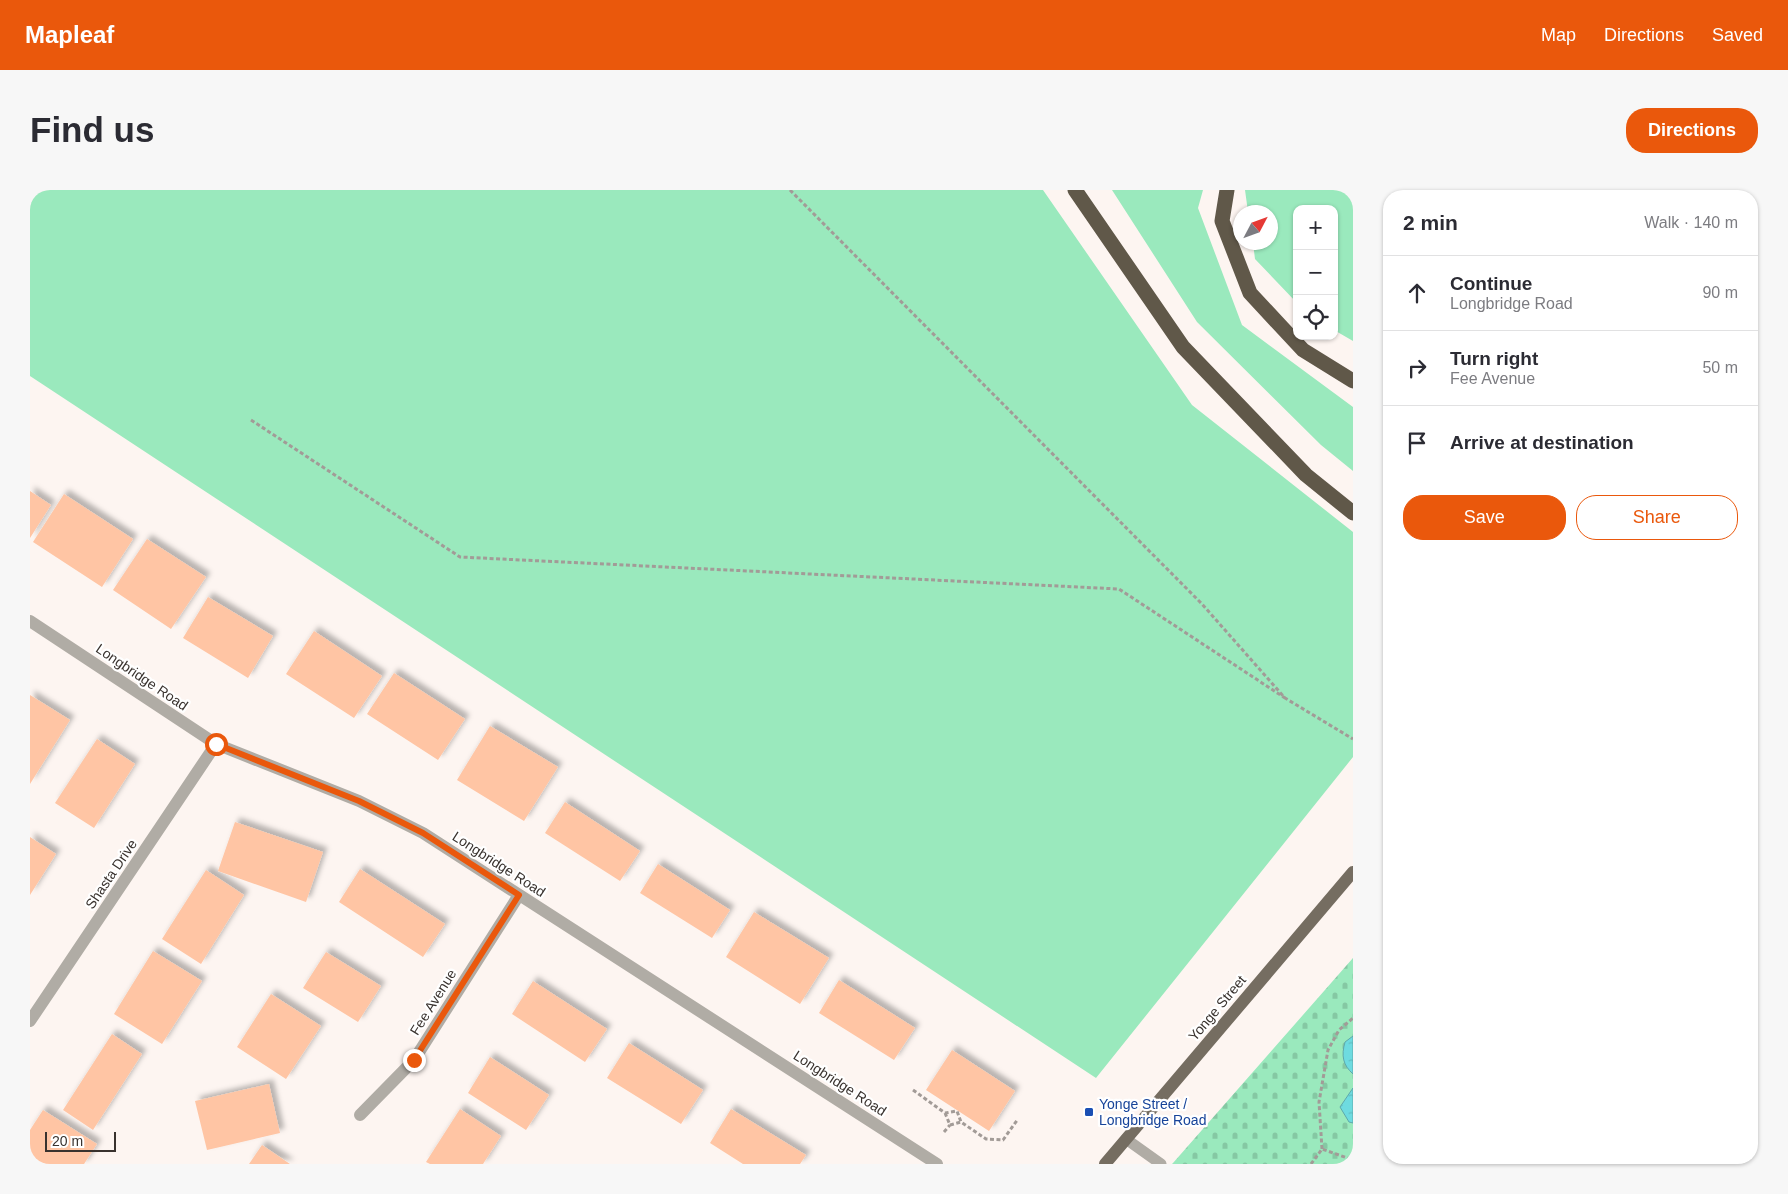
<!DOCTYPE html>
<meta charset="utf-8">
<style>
body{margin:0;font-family:Helvetica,sans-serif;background:#f7f7f7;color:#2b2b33}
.controls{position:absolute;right:15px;top:15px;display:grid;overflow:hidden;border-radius:10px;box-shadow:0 1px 4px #0004}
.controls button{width:45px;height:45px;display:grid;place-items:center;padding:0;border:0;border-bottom:1px solid #e1e1e2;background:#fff;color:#2b2b33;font:25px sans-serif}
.compass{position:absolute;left:1203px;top:15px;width:45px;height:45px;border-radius:50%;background:#fff;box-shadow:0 1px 4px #0004;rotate:49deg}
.scale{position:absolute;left:15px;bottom:12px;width:71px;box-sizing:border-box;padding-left:5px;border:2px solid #39322e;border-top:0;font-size:14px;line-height:18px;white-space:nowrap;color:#39322e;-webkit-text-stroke:4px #fff;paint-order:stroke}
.stop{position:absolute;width:15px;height:15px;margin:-11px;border:4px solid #ea580c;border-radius:50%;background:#fff}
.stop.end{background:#ea580c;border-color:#fff;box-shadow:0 1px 5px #0008}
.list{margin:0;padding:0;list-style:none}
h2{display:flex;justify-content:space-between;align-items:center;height:65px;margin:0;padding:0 20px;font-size:21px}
h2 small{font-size:16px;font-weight:400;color:#7c7c81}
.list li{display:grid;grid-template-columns:32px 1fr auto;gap:15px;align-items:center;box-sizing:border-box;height:75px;padding:0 20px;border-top:1px solid #e1e1e2}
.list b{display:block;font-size:19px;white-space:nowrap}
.list p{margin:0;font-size:16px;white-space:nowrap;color:#7c7c81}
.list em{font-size:16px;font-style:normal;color:#7c7c81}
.actions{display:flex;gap:10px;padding:15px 20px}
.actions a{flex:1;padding:11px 0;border:1px solid #ea580c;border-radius:20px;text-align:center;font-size:18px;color:#ea580c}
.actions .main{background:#ea580c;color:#fff}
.icon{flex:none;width:28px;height:28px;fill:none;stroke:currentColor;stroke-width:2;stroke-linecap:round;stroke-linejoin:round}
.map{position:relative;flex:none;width:1323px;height:974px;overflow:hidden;border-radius:20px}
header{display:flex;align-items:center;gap:30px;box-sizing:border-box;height:70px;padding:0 25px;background:#ea580c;color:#fff}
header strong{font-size:24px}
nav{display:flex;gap:28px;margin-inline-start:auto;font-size:18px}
.intro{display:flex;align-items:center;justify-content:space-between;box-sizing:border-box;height:120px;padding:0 30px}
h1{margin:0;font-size:35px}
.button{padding:12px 22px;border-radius:20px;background:#ea580c;color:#fff;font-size:18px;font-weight:700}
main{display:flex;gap:30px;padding:0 30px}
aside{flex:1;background:#fff;border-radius:20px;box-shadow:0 1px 4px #0004}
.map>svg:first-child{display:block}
.grass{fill:#9ae9bd}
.cemetery{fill:url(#cemetery-stones)}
.water{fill:url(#water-ripples);stroke:#5ea8ab}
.building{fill:#ffc5a4;filter:url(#shadow)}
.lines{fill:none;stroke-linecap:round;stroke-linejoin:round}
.path{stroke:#a29b97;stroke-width:3;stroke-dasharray:4 2.5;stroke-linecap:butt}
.service{stroke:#b0aca5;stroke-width:11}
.minor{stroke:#b0aca5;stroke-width:12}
.primary{stroke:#756d61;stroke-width:12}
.motorway{stroke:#605849;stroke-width:15}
.route{stroke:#ea580c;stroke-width:6}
.transit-dot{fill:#1a4fb4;stroke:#fff;stroke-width:2}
.labels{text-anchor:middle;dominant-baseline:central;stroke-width:4.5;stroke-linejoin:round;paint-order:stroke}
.street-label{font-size:14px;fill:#39322e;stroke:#fff}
.transit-label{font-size:14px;fill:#164399;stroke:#fff;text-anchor:start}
</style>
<header>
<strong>Mapleaf</strong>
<nav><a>Map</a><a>Directions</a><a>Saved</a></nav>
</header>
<div class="intro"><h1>Find us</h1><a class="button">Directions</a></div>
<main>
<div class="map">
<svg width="1323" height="974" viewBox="0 0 1323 974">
<defs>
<pattern id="cemetery-stones" width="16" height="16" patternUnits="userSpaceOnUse" patternTransform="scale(1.25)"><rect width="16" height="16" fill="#9ae9bd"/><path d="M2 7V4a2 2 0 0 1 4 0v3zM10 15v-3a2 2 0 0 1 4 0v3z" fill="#85c8a3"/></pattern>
<pattern id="water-ripples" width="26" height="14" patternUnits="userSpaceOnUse" patternTransform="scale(1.25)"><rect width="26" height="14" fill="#6edbe0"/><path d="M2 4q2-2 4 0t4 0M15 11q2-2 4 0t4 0" fill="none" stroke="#60bcc0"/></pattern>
<filter id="shadow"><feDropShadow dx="4.5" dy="-4.5" stdDeviation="2.5" flood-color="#0004"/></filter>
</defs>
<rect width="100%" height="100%" fill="#fdf5f1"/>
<path class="grass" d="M0,0H1013L1162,215L1323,342V567L1066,888L0,186Z
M1082,0H1173L1168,18L1212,135L1323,217V281L1291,255L1167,132Z
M1215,0H1323V151L1304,140V19H1267V113L1225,69L1223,53L1240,52V22H1218Z"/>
<path class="cemetery" d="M1323,768V974H1142L1143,973Z"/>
<path class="water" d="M1323,846V884C1313,875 1311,866 1315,852Z
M1323,898V933L1319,932L1310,917Z"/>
<path class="building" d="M0,301L21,315L0,348Z
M34,304L103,349L72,397L3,352Z
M117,349L176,387L141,439L83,400Z
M178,407L243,446L218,488L153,448Z
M284,441L352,486L324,528L256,484Z
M364,483L435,529L408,570L337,524Z
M0,505L40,530L0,594Z
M460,536L528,577L494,631L427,590Z
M67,549L105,574L64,638L25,613Z
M535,612L610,661L590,691L515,643Z
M205,632L293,662L276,712L188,681Z
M0,647L26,664L0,705Z
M628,674L700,720L682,748L610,703Z
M330,679L415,734L393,767L309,712Z
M176,680L214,705L171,774L132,749Z
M724,722L799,768L770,814L696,767Z
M123,761L172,791L132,854L84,824Z
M296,762L351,796L328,832L273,798Z
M809,790L885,838L864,870L789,823Z
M503,791L577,839L555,872L482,824Z
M241,804L291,836L256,889L207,857Z
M82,844L112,864L63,940L33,920Z
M599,853L673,900L651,934L577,888Z
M922,860L985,901L959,941L896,900Z
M460,867L519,905L496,940L438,903Z
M239,894L250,943L177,960L165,911Z
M430,919L471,946L453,974H400L396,972Z
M701,919L776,965L770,974H713L680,953Z
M13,920L67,954L54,974H0V940Z
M232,955L260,974H219Z"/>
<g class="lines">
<path class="path" d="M760,0L1172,414L1255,508L1323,549
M221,230L430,367L1089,399L1255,508
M883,900L915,923L927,921L931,932L956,949L973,950L988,929
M915,923L920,935L931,932
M914,942L920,935
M1292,959L1289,912L1298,860L1309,840L1323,828
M1281,974L1292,959L1323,970"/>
<path class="service" d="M1096,949L1131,974"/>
<path class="minor" d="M0,431L186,554L329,611L393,643L907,974
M0,831L186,554
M330,925L384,870L489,705"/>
<path class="primary" d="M1075,974L1323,682"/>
<path class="motorway" d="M1045,0L1153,157L1276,285L1323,323
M1197,0L1192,31L1220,103L1273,160L1323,191"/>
</g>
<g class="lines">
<path class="route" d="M186,554L329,611L393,643L489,705L384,870"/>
</g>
<rect class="transit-dot" x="1054" y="917" width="10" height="10" rx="2.5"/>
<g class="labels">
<g class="street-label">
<text transform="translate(112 487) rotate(34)">Longbridge Road</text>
<text transform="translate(469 674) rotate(33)">Longbridge Road</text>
<text transform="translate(81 684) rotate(-56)">Shasta Drive</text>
<text transform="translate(403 812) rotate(-58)">Fee Avenue</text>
<text transform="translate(1187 818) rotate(-50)">Yonge Street</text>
<text transform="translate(810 893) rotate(33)">Longbridge Road</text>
</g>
<g class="transit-label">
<text x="1069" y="914">Yonge Street /<tspan x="1069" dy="16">Longbridge Road</tspan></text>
</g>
</g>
</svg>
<div class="controls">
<button>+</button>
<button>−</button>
<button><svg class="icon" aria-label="locate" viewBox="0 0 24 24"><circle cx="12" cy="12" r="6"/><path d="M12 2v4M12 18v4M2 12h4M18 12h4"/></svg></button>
</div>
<svg class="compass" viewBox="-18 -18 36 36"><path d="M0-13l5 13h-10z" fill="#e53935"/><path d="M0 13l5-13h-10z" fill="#7c7c81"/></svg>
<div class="scale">20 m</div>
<div class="stop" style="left:186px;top:554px"></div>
<div class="stop end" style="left:384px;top:870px"></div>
</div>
<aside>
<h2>2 min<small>Walk · 140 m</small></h2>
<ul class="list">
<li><svg class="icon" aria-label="ahead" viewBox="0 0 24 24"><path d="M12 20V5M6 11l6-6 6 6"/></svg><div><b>Continue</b><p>Longbridge Road</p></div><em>90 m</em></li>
<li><svg class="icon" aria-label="right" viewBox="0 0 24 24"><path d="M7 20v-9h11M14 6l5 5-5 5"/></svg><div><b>Turn right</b><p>Fee Avenue</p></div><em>50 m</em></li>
<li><svg class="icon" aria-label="arrive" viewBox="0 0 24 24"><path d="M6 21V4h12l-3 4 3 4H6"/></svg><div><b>Arrive at destination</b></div></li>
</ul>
<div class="actions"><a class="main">Save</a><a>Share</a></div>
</aside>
</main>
